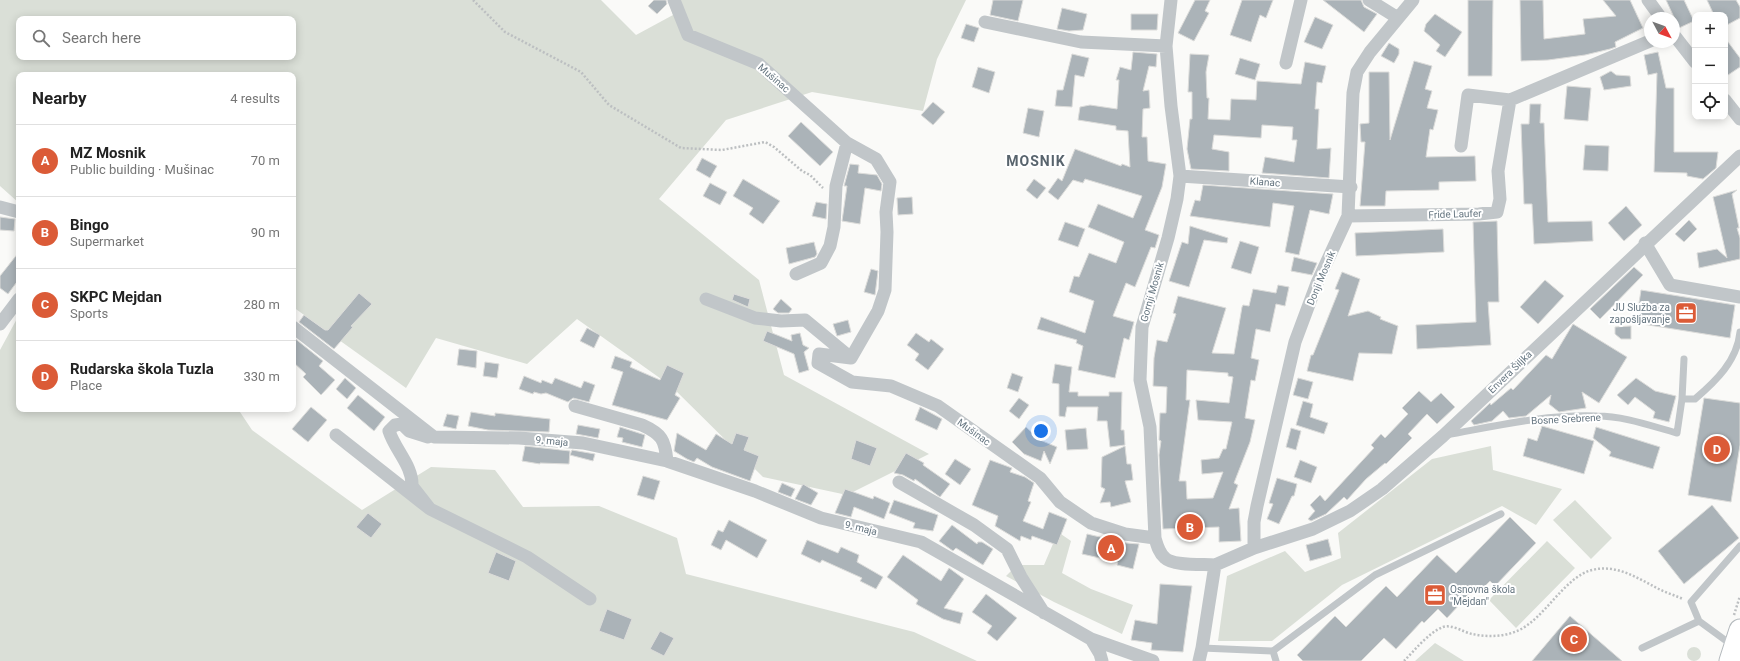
<!DOCTYPE html>
<meta charset="utf-8">
<style>
body{margin:0;font-family:Roboto,sans-serif;background:#f2f2f2;color:#222}
.controls{position:absolute;right:12px;top:12px;display:grid;overflow:hidden;border-radius:8px;box-shadow:0 2px 10px #0003}
.controls button{width:36px;height:36px;display:grid;place-items:center;padding:0;border:0;border-bottom:1px solid #e0e0e0;background:#fff;color:#222;font:20px sans-serif}
.compass{position:absolute;left:1644px;top:12px;width:36px;height:36px;border-radius:50%;background:#fff;box-shadow:0 2px 10px #0003;rotate:131deg}
.you{position:absolute;left:1041px;top:431px;width:14px;height:14px;margin:-10px;border:3px solid #fff;border-radius:50%;background:#1a73e8;box-shadow:0 0 0 6px #1a73e833}
.badge{display:grid;place-items:center;width:26px;height:26px;border-radius:50%;background:#db5b37;color:#fff;font-size:13px;font-weight:700}
.pin{position:absolute;translate:-50% -50%;border:2px solid #fff;box-shadow:0 1px 4px #0006}
.list{margin:0;padding:0;list-style:none}
h2{display:flex;justify-content:space-between;align-items:center;height:52px;margin:0;padding:0 16px;font-size:17px}
h2 small{font-size:13px;font-weight:400;color:#767676}
.list li{display:grid;grid-template-columns:26px 1fr auto;gap:12px;align-items:center;box-sizing:border-box;height:72px;padding:0 16px;border-top:1px solid #e0e0e0}
.list b{display:block;font-size:15px;white-space:nowrap}
.list p{margin:0;font-size:13px;white-space:nowrap;color:#767676}
.list em{font-size:13px;font-style:normal;color:#767676}
.icon{flex:none;width:22px;height:22px;fill:none;stroke:currentColor;stroke-width:2;stroke-linecap:round;stroke-linejoin:round}
.map{position:relative;flex:none;width:1740px;height:661px;overflow:hidden}
.search{position:absolute;background:#fff;box-shadow:0 2px 10px #0003;left:16px;top:16px;width:280px;height:44px;display:flex;align-items:center;gap:10px;box-sizing:border-box;padding:0 14px;border-radius:8px;color:#767676;font-size:15px}
.panel{position:absolute;background:#fff;box-shadow:0 2px 10px #0003;left:16px;top:72px;width:280px;height:340px;border-radius:8px}
.map>svg:first-child{display:block}
.green{fill:#dadfd7;fill-rule:evenodd}
.building{fill:#abb3b8;stroke:#dcdcda;fill-rule:evenodd}
.lines{fill:none;stroke-linecap:round;stroke-linejoin:round}
.primary-casing{stroke:#b5babe;stroke-width:23}
.path{stroke:#bcbfc1;stroke-width:2.5;stroke-dasharray:2 2;stroke-linecap:butt}
.lane{stroke:#c1c6c9;stroke-width:7}
.street{stroke:#c1c6c9;stroke-width:13}
.primary{stroke:#fff;stroke-width:21}
.labels{text-anchor:middle;dominant-baseline:central;stroke-width:4;stroke-linejoin:round;paint-order:stroke}
.street-label{font-size:10px;fill:#667681;stroke:#fff}
.poi-label{font-size:10px;fill:#667681;stroke:#fff;text-anchor:end}
.district-label{font-size:14px;font-weight:bold;letter-spacing:1px;fill:#58646d;stroke:#fff}
</style>
<div class="map">
<svg width="1740" height="661" viewBox="0 0 1740 661">
<rect width="100%" height="100%" fill="#fafaf8"/>
<path class="green" d="M0,0H601L636,35L673,15L668,0H966L937,59L923,111L812,92L726,120L659,199L759,280L784,375L929,454L847,495L763,477L671,386L577,319L527,364L436,338L406,388L293,307V75H19V203L0,186ZM19,19H293V57H19Z
M19,315V409H238L252,430L362,510L431,467L495,470L523,507L599,506L677,538L686,574L914,632L977,661H0V350Z
M1491,446L1493,470L1562,489L1536,525L1502,506L1342,585L1272,641H1218L1227,576L1285,551L1305,572L1341,558L1338,533L1432,459Z
M1575,500L1612,538L1591,559L1553,520Z
M1058,532L1071,541L1062,573L1091,589L1133,605L1122,634L1054,602L1006,576L1017,565H1044Z
M1547,541L1575,568L1516,628L1489,600Z
M1435,643L1464,661H1415Z
M1687 654a7 7 0 1 1 14 0a7 7 0 1 1-14 0Z"/>
<path class="building" d="M654,0H666L667,4L657,14L648,6Z
M993,0H1023L1018,21L990,15Z
M1195,0H1210L1205,11L1209,13L1194,41L1178,33Z
M1242,0H1273L1266,18L1260,15L1251,42L1230,35Z
M1323,0H1361L1364,7L1377,14L1364,32Z
M1468,0H1493L1492,76H1468Z
M1520,0H1543L1544,39L1585,34L1583,19L1616,16L1603,0H1630L1643,28L1615,42L1616,47L1610,49L1585,55L1548,60L1521,61Z
M1666,0H1684L1694,21L1679,28Z
M1707,0H1736L1740,7V18L1725,26V15H1714Z
M1062,8L1087,14L1083,30L1069,31L1057,29Z
M1131,14H1158L1157,30H1131Z
M1435,14L1462,32L1445,57L1436,51L1440,45L1424,31L1426,24Z
M1315,17L1333,25L1322,49L1304,42Z
M966,24L979,28L974,42L961,38Z
M1725,38L1740,58V67L1725,77Z
M1389,43L1399,49V54L1394,63L1381,56Z
M1133,52L1157,54L1156,67L1149,66L1143,91L1149,90L1150,108L1143,109L1142,137H1147L1148,161L1166,164L1162,187L1145,230L1159,235L1155,248L1151,247L1135,287L1126,283L1113,316L1134,322L1129,340L1124,338L1115,378L1078,370L1083,346L1076,343L1077,340L1037,329L1041,317L1085,333L1094,301L1069,292L1074,276L1079,277L1089,253L1116,263L1124,242L1088,227L1098,204L1133,218L1142,196L1085,179L1083,183L1073,180L1058,200L1048,192L1058,178L1062,181L1075,149L1121,166L1122,164L1130,167L1128,131L1116,130V126L1078,120L1080,107L1090,105L1117,109L1119,80H1116L1120,67L1131,70Z
M1658,52L1666,88H1674V152H1718L1716,168L1703,179L1687,176V173L1654,172L1657,73L1648,75L1644,55Z
M1072,54L1089,58L1084,77L1075,75L1072,107L1055,106L1057,90H1063Z
M1190,54L1209,55L1206,72L1207,98H1209L1208,119L1230,120L1231,99L1256,100L1257,81L1301,84L1305,62L1326,66L1322,83L1317,82L1315,109H1319L1317,149L1331,148L1329,178L1262,173L1265,157L1294,162L1297,140H1292L1293,127L1262,125L1261,138L1214,135L1212,149L1229,152V171L1191,169L1187,149L1190,119H1192V92H1188Z
M1240,58L1260,64L1255,80L1235,74Z
M1414,61L1432,66L1425,89L1432,91L1427,108L1438,110L1433,130L1430,129L1426,157L1475,156L1476,181L1439,182V190L1386,191L1385,206H1360L1365,142H1361L1360,124L1369,123V72H1389L1390,140Z
M978,67L995,72L989,93L972,87Z
M1611,71L1616,75L1630,76L1631,86L1604,90L1600,77Z
M1567,86L1591,88L1588,121L1564,119Z
M933,102L945,112L933,125L921,115Z
M1530,104H1541L1540,123H1544L1548,222L1592,221L1593,241L1534,244L1532,204H1524L1521,124H1529Z
M1028,108L1044,111L1039,137L1023,133Z
M801,122L833,152L820,166L788,136Z
M1585,145L1609,146L1608,171L1583,170Z
M702,158L717,166L710,178L696,170Z
M850,164L859,165L858,173L877,175L882,184L881,191L865,188L860,224L842,221L847,186H844Z
M743,179L780,201L763,224L749,214L753,208L733,196Z
M1034,179L1046,188L1037,199L1026,190Z
M710,183L727,192L720,205L703,196Z
M1203,185L1333,194L1329,214L1310,210L1299,255L1285,252L1294,206L1273,203L1270,227L1190,216L1195,200L1200,201Z
M1737,190L1732,194L1739,228H1737L1740,238V259L1699,268L1697,253L1717,249L1727,258L1713,197Z
M912,197L913,214L898,215L897,198Z
M816,202L827,204L826,219L812,216Z
M1626,206L1642,225L1624,241L1608,223Z
M0,217L15,219L14,231L0,230Z
M1689,220L1697,229L1684,242L1675,234Z
M1497,221L1499,302H1488L1491,345L1417,349L1416,325L1476,322L1473,222Z
M1065,222L1085,229L1078,247L1058,240Z
M1190,226L1228,238L1227,243L1204,240L1189,287L1169,281L1182,242L1188,244Z
M1443,229L1444,252L1356,256L1355,233Z
M1240,241L1259,247L1251,274L1231,268Z
M814,242L817,254L815,257L789,264L786,248Z
M19,252V279L8,294L0,288V276Z
M1294,257L1317,263L1312,275L1291,271Z
M1634,267L1643,275L1600,319L1590,309Z
M871,269L878,271L875,295L864,292Z
M1342,272L1360,279L1348,316L1368,311L1381,317L1380,319L1398,326L1392,354L1359,353L1353,381L1307,371L1311,355H1313L1339,290L1335,289Z
M1545,280L1564,296L1538,324L1520,307Z
M1278,285L1289,287L1285,306L1276,304L1270,332L1256,329L1251,358L1259,360L1255,381L1251,380L1245,418L1255,420L1250,442L1234,483L1238,485L1229,509L1239,508L1241,541L1219,542V527L1163,529L1159,455L1161,441L1159,440L1160,413H1166L1167,387L1153,386L1154,358L1157,340L1167,342L1176,314L1173,313L1178,296L1226,308L1212,353L1234,354L1242,307L1243,305L1249,306L1253,289L1276,293ZM1187,370L1228,373V376L1233,377L1229,403L1196,400L1198,420L1232,422L1226,449H1223L1219,458L1201,460L1202,474L1223,472L1213,498L1187,499L1186,481H1179L1190,400H1186Z
M1641,290L1735,305L1730,338L1636,323Z
M359,293L372,304L351,326L353,327L334,349L299,322L304,315L325,330H328Z
M734,294L750,299L748,307L732,300Z
M781,299L792,309L789,313H778L773,309Z
M848,320L851,332L837,336L833,324Z
M1573,324L1627,357L1599,403L1582,392L1586,408L1559,412L1549,404L1551,395L1526,416L1509,418L1503,411L1492,421L1474,425L1471,421L1490,403L1491,405L1511,388L1513,390L1546,355L1552,359Z
M1631,326V339H1621L1615,334V327Z
M587,328L600,335L594,348L580,341Z
M767,331L792,341L791,335L800,333L803,345L809,348L804,352L809,370L799,373L794,354L763,341Z
M916,333L929,342L931,339L944,349L928,370L915,360L919,354L907,345Z
M293,337L323,361L319,366L335,380L321,395L303,377L306,374L293,362Z
M459,349L477,351L476,368L457,365Z
M615,356L632,362L630,367L660,380L667,365L684,373L675,395L680,398L667,420L612,405L623,372L611,368Z
M485,362L499,364L497,378L483,376Z
M1055,364L1072,367L1069,392H1078V396H1109V392H1122L1121,430H1124L1125,445L1110,447L1107,421H1097L1098,407H1067L1065,417L1059,416V384L1052,383Z
M1012,373L1023,377L1018,392L1007,388Z
M524,376L541,383L542,380L552,384L555,378L581,388L584,381L595,385L589,402L573,398L568,402L546,393L541,394L534,392L533,394L519,389Z
M345,378L356,388L347,399L336,389Z
M1298,378L1313,382L1308,399L1293,395Z
M1636,378L1655,391L1676,396L1669,422L1653,418L1655,412L1635,397L1628,405L1617,395Z
M1419,391L1431,402L1441,393L1455,407L1437,424L1427,414L1408,434L1412,438L1386,464L1385,463L1366,479L1347,500L1344,497L1326,514L1311,521L1308,519L1315,511L1310,505L1320,495L1325,501L1374,448L1371,445L1381,434L1385,438L1408,414L1402,408Z
M358,395L385,417L374,431L347,408Z
M1019,398L1029,405L1019,419L1009,411Z
M1704,398L1740,403V445L1731,502L1688,495Z
M1303,401L1313,404L1310,417L1328,423L1324,434L1296,425Z
M311,407L327,420L308,442L292,429Z
M920,407L942,419L937,430L915,420Z
M471,412L495,416V413L550,419L549,432L488,430L468,426Z
M447,414L459,416L456,429L443,426Z
M578,425L600,429L598,438L576,434Z
M1542,426L1594,441L1584,474L1523,456L1528,438L1537,441Z
M620,427L645,435L642,447L622,442L623,438L617,437Z
M1026,427L1040,440L1057,447L1050,464L1044,451L1041,461L1024,454L1012,442Z
M1596,427L1660,447L1653,469L1609,456L1611,452L1593,438Z
M1086,428L1088,449L1067,450L1065,430Z
M1291,428L1301,431L1296,450L1286,447Z
M677,433L706,450L716,434L732,444L736,433L749,437L744,450L759,456L750,481L712,467L697,458L694,462L687,459L674,451Z
M856,440L877,448L870,466L851,459Z
M525,446L570,451L569,464L540,463V464L522,461Z
M1125,446L1127,464H1131L1133,480L1125,481L1131,502L1111,507L1110,502L1100,503L1105,489L1101,487L1102,457Z
M572,450L595,454L593,461L570,455Z
M906,453L924,463L923,465L950,484L940,497L915,479L914,481L903,475L894,473Z
M955,459L971,469L960,485L945,474Z
M990,460L1012,468L1010,472L1025,477L1034,483L1028,501L1031,502L1023,521L1043,529L1049,512L1067,519L1057,545L1032,536L1031,540L1021,536L1020,541L995,526L998,516L972,505Z
M1300,460L1317,467L1311,483L1294,477Z
M643,476L660,481L654,500L637,495Z
M1277,478L1297,484L1294,496H1292L1279,524L1267,519L1273,504L1269,503Z
M782,483L795,489L791,497L778,492Z
M803,484L818,493L811,505L795,499Z
M845,489L873,499L874,496L890,503L884,519L854,507L851,517L835,513Z
M894,500L938,515L933,531L913,528L915,523L889,513Z
M1712,505L1739,538L1684,584L1658,551Z
M368,513L382,524L371,538L356,527Z
M1510,517L1536,543L1495,586L1490,581L1477,594L1473,590L1447,618L1438,609L1424,623L1422,621L1396,649L1384,638L1361,661H1303L1297,655L1335,616L1346,627L1386,586L1397,597L1437,555L1456,573Z
M729,520L767,540L757,558L726,540L721,550L711,545L718,530L723,532Z
M952,525L977,544L978,542H982L993,549L983,565L956,548L953,551L939,541Z
M1087,534L1126,543L1139,544L1133,569L1117,565L1118,562L1082,554Z
M1328,539L1332,555L1310,561L1306,545Z
M807,540L838,553L841,547L859,555L857,562L883,577L876,589L860,581L862,578L822,560L820,563L801,554Z
M496,552L516,561L509,581L488,573Z
M903,555L941,581L949,568L964,579L944,608L963,613L960,624L943,619L916,604L918,600L887,577Z
M1160,584L1192,586L1183,652L1151,650L1152,643L1131,640L1135,620L1157,624Z
M986,594L1017,618L997,641L987,633L992,626L972,612Z
M607,609L632,619L624,640L599,631Z
M1570,616L1622,661H1532Z
M660,631L674,638L664,656L650,649Z"/>
<g class="lines">
<g class="primary-casing">
<path id="primary" d="M1730,661L1740,630"/>
</g>
<path class="path" d="M473,0L505,32L581,72L609,105L681,148L722,150L765,142L774,147L802,171L810,175L823,188
M1734,615L1740,596
M1404,661C1415,650 1428,633 1443,627C1452,624 1463,632 1472,634C1487,637 1503,637 1517,631C1544,620 1564,577 1592,570C1615,564 1636,577 1655,587C1664,592 1674,595 1683,599"/>
<path class="lane" d="M1684,359L1682,399H1695C1716,381 1737,361 1740,332
M1446,435C1496,426 1546,414 1597,416C1624,416 1651,426 1677,433L1682,399
M1734,642L1725,640L1699,621L1691,602L1740,546
M1202,648L1273,651L1276,661
M1642,648L1699,621
M1273,651L1375,575L1501,514"/>
<path class="street" d="M674,0L688,35L759,64L847,143L876,159L890,182L886,212L887,232L885,290L878,311L851,358
M1171,0L1166,46L1171,106L1180,176L1177,199L1168,238L1142,327L1140,380L1150,427L1155,538C1157,545 1159,553 1165,558C1173,566 1203,564 1215,565
M1369,0L1398,18
M1648,0L1661,18
M985,22L1081,42L1166,46
M1674,35L1695,62
M1286,63L1301,0
M1725,100L1740,119
M1461,146L1468,95L1510,100
M1180,176L1351,187
M0,207L19,212
M1348,216L1479,214L1497,212L1500,199L1498,171L1510,100L1650,41
M1645,243L1670,285L1740,297
M796,274L821,263L830,246L834,227L836,186L847,143
M706,299L755,318L781,321L805,320L851,358
M0,324L19,299
M293,327L434,437L519,438L583,443L667,461L755,491L821,518L921,542L1091,639L1153,661
M851,358L819,354L818,363L852,382L891,386L938,406L1040,478L1060,502L1091,523L1125,534L1155,538
M575,406L642,425C662,434 665,440 667,461
M336,435L430,509L412,486C413,466 395,450 389,431L395,425L402,424L409,431L428,437
M899,482L974,525L1007,549L1021,577L1044,613
M430,509L527,557L590,599
M1254,548V522L1257,506L1295,342L1317,283L1348,216L1353,93L1357,72L1370,52L1413,0
M1091,639L1100,654L1102,661
M1199,661L1202,648L1215,565L1254,548L1313,529L1350,511L1382,489L1443,436L1740,156"/>
<use href="#primary" class="primary"/>
</g>
<defs>
<g id="office-square" transform="scale(1.15)"><rect x="-9" y="-9" width="18" height="18" rx="4" fill="#db5b37" stroke="#fff"/><path d="M-6-3h4V-5.5h4V-3h4V5H-6ZM-1-4.5V-3h2v-1.5ZM-6 0V1H6V0Z" fill="#fff"/></g>
</defs>
<g fill-rule="evenodd">
<use href="#office-square" x="1686" y="313"/>
<use href="#office-square" x="1435" y="595"/>
</g>
<g class="labels">
<g class="street-label">
<text transform="translate(774 78) rotate(41)">Mušinac</text>
<text transform="translate(1265 182) rotate(4)">Klanac</text>
<text transform="translate(1455 214) rotate(-2)">Fride Laufer</text>
<text transform="translate(1321 278) rotate(-67)">Donji Mosnik</text>
<text transform="translate(1152 292) rotate(-74)">Gornji Mosnik</text>
<text transform="translate(1510 372) rotate(-44)">Envera Šiljka</text>
<text transform="translate(1566 419) rotate(-3)">Bosne Srebrene</text>
<text transform="translate(974 432) rotate(36)">Mušinac</text>
<text transform="translate(552 441) rotate(5)">9. maja</text>
<text transform="translate(861 528) rotate(14)">9. maja</text>
</g>
<g class="poi-label">
<text x="1670" y="307">JU Služba za<tspan x="1670" dy="12">zapošljavanje</tspan></text>
<text x="1450" y="589" text-anchor="start">Osnovna škola<tspan x="1450" dy="12">"Mejdan"</tspan></text>
</g>
<g class="district-label">
<text x="1036" y="161">MOSNIK</text>
</g>
</g>
</svg>
<div class="controls">
<button>+</button>
<button>−</button>
<button><svg class="icon" aria-label="locate" viewBox="0 0 24 24"><circle cx="12" cy="12" r="6"/><path d="M12 2v4M12 18v4M2 12h4M18 12h4"/></svg></button>
</div>
<svg class="compass" viewBox="-18 -18 36 36"><path d="M0-13l5 13h-10z" fill="#e53935"/><path d="M0 13l5-13h-10z" fill="#767676"/></svg>
<div class="you"></div>
<div class="pin badge" style="left:1111px;top:548px">A</div>
<div class="pin badge" style="left:1190px;top:527px">B</div>
<div class="pin badge" style="left:1574px;top:639px">C</div>
<div class="pin badge" style="left:1717px;top:449px">D</div>
<div class="search"><svg class="icon" aria-label="search" viewBox="0 0 24 24"><circle cx="10" cy="10" r="6"/><path d="M15 15l6 6"/></svg>Search here</div>
<section class="panel">
<h2>Nearby<small>4 results</small></h2>
<ul class="list">
<li><span class="badge">A</span><div><b>MZ Mosnik</b><p>Public building · Mušinac</p></div><em>70 m</em></li>
<li><span class="badge">B</span><div><b>Bingo</b><p>Supermarket</p></div><em>90 m</em></li>
<li><span class="badge">C</span><div><b>SKPC Mejdan</b><p>Sports</p></div><em>280 m</em></li>
<li><span class="badge">D</span><div><b>Rudarska škola Tuzla</b><p>Place</p></div><em>330 m</em></li>
</ul>
</section>
</div>
